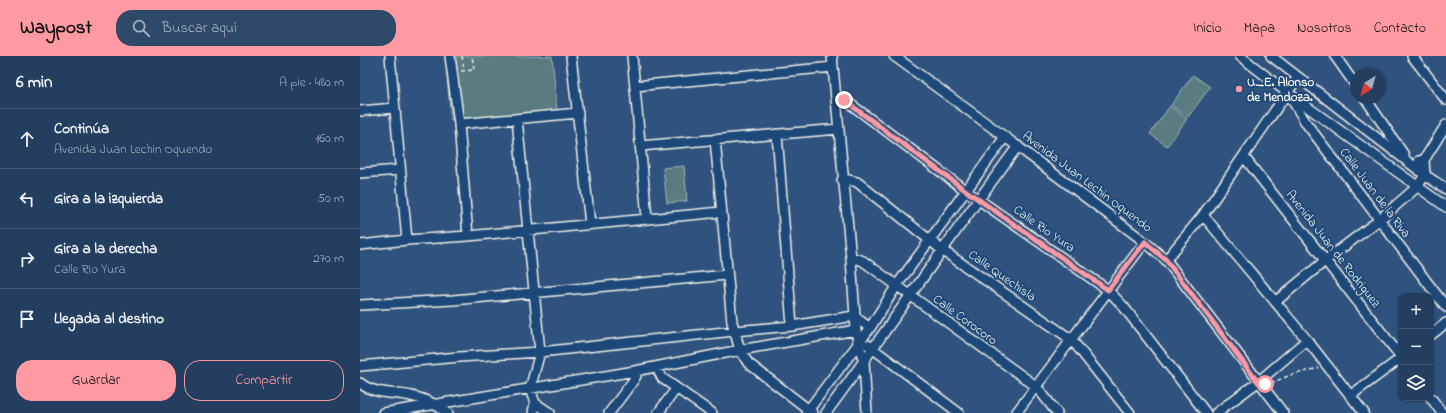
<!DOCTYPE html>
<html lang="es">
<meta charset="utf-8">
<style>
body{margin:0;font-family:"Indie Flower",sans-serif;background:#2f4968;color:#f1f3f6}
.controls{position:absolute;right:12px;bottom:12px;display:grid;overflow:hidden;border-radius:8px;box-shadow:0 1px 3px #0004}
.controls button{width:36px;height:36px;display:grid;place-items:center;padding:0;border:0;border-bottom:1px solid #405774;background:#233e5f;color:#f1f3f6;font:20px sans-serif}
.compass{position:absolute;left:990px;top:12px;width:36px;height:36px;border-radius:50%;background:#233e5f;box-shadow:0 1px 3px #0004;rotate:217deg}
.stop{position:absolute;width:12px;height:12px;margin:-9px;border:3px solid #ff9aa2;border-radius:50%;background:#fff}
.stop.end{background:#ff9aa2;border-color:#fff;box-shadow:0 1px 4px #0008}
.list{margin:0;padding:0;list-style:none}
h2{display:flex;justify-content:space-between;align-items:center;height:52px;margin:0;padding:0 16px;font-size:17px}
h2 small{font-size:13px;font-weight:400;color:#a3aebd}
.list li{display:grid;grid-template-columns:26px 1fr auto;gap:12px;align-items:center;box-sizing:border-box;height:60px;padding:0 16px;border-top:1px solid #405774}
.list b{display:block;font-size:15px;white-space:nowrap}
.list p{margin:0;font-size:13px;white-space:nowrap;color:#a3aebd}
.list em{font-size:13px;font-style:normal;color:#a3aebd}
.actions{display:flex;gap:8px;padding:12px 16px}
.actions a{flex:1;padding:9px 0;border:1px solid #ff9aa2;border-radius:16px;text-align:center;font-size:14px;color:#ff9aa2}
.actions .main{background:#ff9aa2;color:#111}
.icon{flex:none;width:22px;height:22px;fill:none;stroke:currentColor;stroke-width:2;stroke-linecap:round;stroke-linejoin:round}
.map{position:relative;flex:none;width:1086px;height:357px;overflow:hidden}
header{display:flex;align-items:center;gap:24px;box-sizing:border-box;height:56px;padding:0 20px;background:#ff9aa2;color:#111}
header strong{font-size:19px}
nav{display:flex;gap:22px;margin-inline-start:auto;font-size:14px}
.search{width:280px;height:36px;background:#2f4968;display:flex;align-items:center;gap:10px;box-sizing:border-box;padding:0 14px;border-radius:16px;color:#a3aebd;font-size:15px}
main{display:flex}
aside{flex:1;background:#233e5f}
.map>svg:first-child{display:block}
.green{fill:#587b80;stroke:#a6b6b4}
.lines{fill:none;stroke-linecap:round;stroke-linejoin:round}
.minor-casing{stroke:#f4f1e8;stroke-width:12}
.path{stroke:#f4f1e8;stroke-width:1.5;stroke-dasharray:4 3;stroke-linecap:butt}
.minor{stroke:#1f4a7a;stroke-width:9}
.route{stroke:#ff9aa2;stroke-width:5}
.poi-dot{fill:#ff9aa2;stroke:#1f4a7a;stroke-width:1.5}
.labels{text-anchor:middle;dominant-baseline:central;stroke-width:4;stroke-linejoin:round;paint-order:stroke}
.poi-label{font-size:13px;font-weight:bold;fill:#f4f1e8;stroke:#1f4a7a;text-anchor:start}
.street-label{font-size:13px;fill:#f4f1e8;stroke:#1f4a7a}
</style>
<header>
<strong>Waypost</strong>
<div class="search"><svg class="icon" aria-label="search" viewBox="0 0 24 24"><circle cx="10" cy="10" r="6"/><path d="M15 15l6 6"/></svg>Buscar aquí</div>
<nav><a>Inicio</a><a>Mapa</a><a>Nosotros</a><a>Contacto</a></nav>
</header>
<main>
<aside>
<h2>6 min<small>A pie · 480 m</small></h2>
<ul class="list">
<li><svg class="icon" aria-label="ahead" viewBox="0 0 24 24"><path d="M12 20V5M6 11l6-6 6 6"/></svg><div><b>Continúa</b><p>Avenida Juan Lechin Oquendo</p></div><em>160 m</em></li>
<li><svg class="icon" aria-label="left" viewBox="0 0 24 24"><path d="M17 20v-9H6M10 6l-5 5 5 5"/></svg><div><b>Gira a la izquierda</b></div><em>50 m</em></li>
<li><svg class="icon" aria-label="right" viewBox="0 0 24 24"><path d="M7 20v-9h11M14 6l5 5-5 5"/></svg><div><b>Gira a la derecha</b><p>Calle Rio Yura</p></div><em>270 m</em></li>
<li><svg class="icon" aria-label="arrive" viewBox="0 0 24 24"><path d="M6 21V4h12l-3 4 3 4H6"/></svg><div><b>Llegada al destino</b></div></li>
</ul>
<div class="actions"><a class="main">Guardar</a><a>Compartir</a></div>
</aside>
<div class="map">
<svg width="1086" height="357" viewBox="0 0 1086 357">
<rect width="100%" height="100%" fill="#2f527f"/>
<filter id="ink" filterUnits="userSpaceOnUse"><feTurbulence type="fractalNoise" baseFrequency=".025" numOctaves="2"/><feDisplacementMap in="SourceGraphic" scale="8" xChannelSelector="R" yChannelSelector="G"/><feConvolveMatrix kernelMatrix="1 2 1 2 8 2 1 2 1" color-interpolation-filters="sRGB"/></filter>
<g filter="url(#ink)">
<path class="green" d="M85,0H192L197,55L91,64Z
M833,19L850,31L828,61L811,49Z
M810,50L827,63L807,90L790,78Z
M324,110L327,145L307,147L303,112Z"/>
<g class="lines">
<g class="minor-casing">
<path id="minor" d="M30,0L47,184
M90,0L99,68L108,180
M211,0L230,168
M272,0L287,162
M472,0L491,203L496,274L498,287L504,305L507,357
M534,0L645,81L785,186L806,204L923,357
M880,0L928,37L1086,151
M911,0L1065,119L1086,133
M975,0L996,30
M1052,0L1086,44
M275,30L473,11
M928,37L946,67L1086,251
M1005,42L1044,99
M477,44L482,43L489,47L605,134L748,234L763,250L846,357
M0,55L35,52
M157,63L180,296L170,333L175,347L173,357
M99,68L218,57
M417,78L432,270
M355,83L372,266L380,294L388,307L453,357
M280,90L479,73
M884,101L1041,301
M1059,105L1064,104L1086,69
M0,117L40,114
M482,124H489L497,126L582,194L712,284L770,357
M843,159L947,284L1004,357
M0,189L47,184L108,180L361,156
M491,203H498L503,205L677,331L697,357
M806,204L843,159L938,21
M915,246L966,204L1019,164L1057,131L1065,119L1064,104
M0,249L93,244L367,219
M1071,279L1086,267
M508,289L599,357
M0,310L99,301L180,296L374,275L432,270L494,260L510,272
M297,312L302,322L352,357
M0,327C15,339 34,336 51,340C66,343 77,349 88,357
M990,340L1041,302
M1071,342L1082,357
M175,347L190,357
M23,357L275,315L380,294L496,274
M249,357L273,325L276,320L275,315
M298,357L316,333
M446,357L510,272L537,229L645,81
M466,357C531,269 592,178 658,90
M656,357L785,186
M856,357L898,326L947,284"/>
</g>
<path class="path" d="M102,0L104,14
M101,15L114,14L112,0
M911,327L931,319L959,312"/>
<use href="#minor" class="minor"/>
</g>
</g>
<g class="lines" filter="url(#ink)">
<path class="route" d="M484,44L605,134L748,234L785,186L806,204L898,326L905,328"/>
</g>
<circle class="poi-dot" cx="879" cy="33" r="4"/>
<g class="labels">
<g class="poi-label">
<text x="887" y="26">U_E. Alonso<tspan x="887" dy="15">de Mendoza.</tspan></text>
</g>
<g class="street-label">
<text transform="translate(727 126) rotate(37)">Avenida Juan Lechin Oquendo</text>
<text transform="translate(1015 137) rotate(53)">Calle Juan de la Riva</text>
<text transform="translate(684 173) rotate(35)">Calle Rio Yura</text>
<text transform="translate(973 193) rotate(52)">Avenida Juan de Rodriguez</text>
<text transform="translate(642 220) rotate(35)">Calle Quechisla</text>
<text transform="translate(605 264) rotate(36)">Calle Corocoro</text>
</g>
</g>
</svg>
<div class="controls">
<button>+</button>
<button>−</button>
<button><svg class="icon" aria-label="layers" viewBox="0 0 24 24"><path d="M12 4l9 5-9 5-9-5zM3 14l9 5 9-5"/></svg></button>
</div>
<svg class="compass" viewBox="-18 -18 36 36"><path d="M0-13l5 13h-10z" fill="#e53935"/><path d="M0 13l5-13h-10z" fill="#a3aebd"/></svg>
<div class="stop" style="left:905px;top:328px"></div>
<div class="stop end" style="left:484px;top:44px"></div>
</div>
</main>
